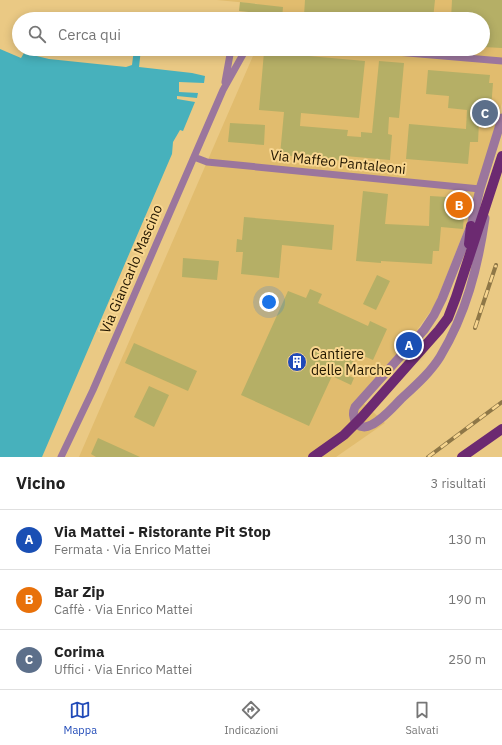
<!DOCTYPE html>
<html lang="it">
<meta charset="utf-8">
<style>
body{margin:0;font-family:"IBM Plex Sans",sans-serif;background:#f6f6f6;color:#222}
.you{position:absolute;left:269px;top:302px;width:14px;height:14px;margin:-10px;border:3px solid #fff;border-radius:50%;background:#1a73e8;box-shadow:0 0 0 6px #1a73e833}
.badge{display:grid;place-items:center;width:26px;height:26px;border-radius:50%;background:#204ab8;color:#fff;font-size:13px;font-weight:700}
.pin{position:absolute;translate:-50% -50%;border:2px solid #fff;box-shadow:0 1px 4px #0006}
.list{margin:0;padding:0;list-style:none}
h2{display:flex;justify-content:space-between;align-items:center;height:52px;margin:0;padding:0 16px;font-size:17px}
h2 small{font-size:13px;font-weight:400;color:#767676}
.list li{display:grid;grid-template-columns:26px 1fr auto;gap:12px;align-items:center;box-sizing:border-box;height:60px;padding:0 16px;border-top:1px solid #e0e0e0}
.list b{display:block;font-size:15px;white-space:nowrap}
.list p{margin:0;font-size:13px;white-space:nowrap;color:#767676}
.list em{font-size:13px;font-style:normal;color:#767676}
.icon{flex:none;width:22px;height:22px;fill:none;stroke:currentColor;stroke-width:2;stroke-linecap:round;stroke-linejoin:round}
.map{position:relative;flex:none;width:502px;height:457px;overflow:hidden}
.search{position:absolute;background:#fff;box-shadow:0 2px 10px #0003;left:12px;right:12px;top:12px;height:44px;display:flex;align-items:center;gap:10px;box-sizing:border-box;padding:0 14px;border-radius:22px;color:#767676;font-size:15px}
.sheet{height:232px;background:#fff}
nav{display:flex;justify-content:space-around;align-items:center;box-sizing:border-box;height:56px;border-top:1px solid #e0e0e0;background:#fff;font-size:11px;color:#767676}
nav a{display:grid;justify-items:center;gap:2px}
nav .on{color:#204ab8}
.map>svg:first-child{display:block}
.built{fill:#e1bc6e}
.water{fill:#47b1bc}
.building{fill:#b5af66}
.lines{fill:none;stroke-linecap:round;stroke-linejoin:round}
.minor{stroke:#9b769d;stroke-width:7}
.tertiary{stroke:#9b769d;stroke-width:9}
.primary{stroke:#6c2a71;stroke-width:10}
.rail-casing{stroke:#8e7747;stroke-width:4}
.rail{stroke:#f8d690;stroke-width:2.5;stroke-dasharray:8;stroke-linecap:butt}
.labels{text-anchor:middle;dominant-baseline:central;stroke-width:4;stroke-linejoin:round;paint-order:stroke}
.street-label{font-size:14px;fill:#231700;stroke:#f8d690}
.poi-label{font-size:14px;fill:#231700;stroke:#f8d690;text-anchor:start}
</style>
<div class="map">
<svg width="502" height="457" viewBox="0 0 502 457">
<rect width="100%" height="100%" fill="#eac984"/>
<path class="built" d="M217,0H502V103L465,229L435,305L412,337L358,398L385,423L336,457H79L256,49H483V19H258V4Z"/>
<path class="water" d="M0,49L21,58L24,53L49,59L126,67L132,65L134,49H141L139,67L192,73L205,76L204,83L179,82V92L198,93L197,98L177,96V99L195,102L183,131L180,130L173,142L172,154L42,457H0Z"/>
<path class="building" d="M305,0H435L433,19H350L304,16Z
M452,0H502V48L483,47V19H451Z
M240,2L283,7L282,19H258V13L239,11Z
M264,52L365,61L359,118L301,113L300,126L348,130L347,136L361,137V132L372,133L379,61L404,63L399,118L389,117L388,134L392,135L390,160L345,156V161L280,155L284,112L259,110Z
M428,70L490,75L489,83H493L491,109H486L485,122H479L478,142H470L468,164L406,159L409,124L466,129L467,110L448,108L449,96L426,94Z
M230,123L265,125L264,145L228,142Z
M363,191L388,194L385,224L429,226L430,196L465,198L463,229L441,227L439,251H433L432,264L381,261V263L356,261Z
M244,217L334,225L332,250L282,245L279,278L241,274L243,252H236L237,239L242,240Z
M183,258L219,261L217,280L182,277Z
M377,275L390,281L376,310L363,304Z
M310,289L322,294L318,303L368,326L370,321L387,329L373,360L357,353L347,375L354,378L351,385L332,376L309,426L241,395L288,291L306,298Z
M134,343L197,371L188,391L125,363Z
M149,386L169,395L154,427L134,417Z
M98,438L140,457H96L91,454Z"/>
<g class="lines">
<path class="minor" d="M361,49L502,61
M225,82L231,49
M194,157L207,162L480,189
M61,457L93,390L223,90L246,49"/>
<path class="tertiary" d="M485,218C478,267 466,314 440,357C430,373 415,386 401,399C392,408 382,420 371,425C358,432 350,418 355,407L424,330L434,315L442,299L471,226L480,189L502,118"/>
<path class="primary" d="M469,244L471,226
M313,457L344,435L361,418L439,330L448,318L456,297L502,156
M462,457L502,429"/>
<g class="rail-casing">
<path id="rail" d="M475,328L496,265
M428,457L502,402"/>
</g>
<use href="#rail" class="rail"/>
</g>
<defs>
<g id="building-disc" transform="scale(1)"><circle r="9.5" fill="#204ab8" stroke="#f8d690"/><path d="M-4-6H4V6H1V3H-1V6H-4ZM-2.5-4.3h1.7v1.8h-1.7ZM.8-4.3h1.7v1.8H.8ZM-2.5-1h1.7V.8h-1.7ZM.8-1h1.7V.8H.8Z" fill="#fff"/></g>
</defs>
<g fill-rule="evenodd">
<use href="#building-disc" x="297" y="362"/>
</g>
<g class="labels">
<g class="street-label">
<text transform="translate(338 162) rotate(6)">Via Maffeo Pantaleoni</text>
<text transform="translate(131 269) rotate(-67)">Via Giancarlo Mascino</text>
</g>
<g class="poi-label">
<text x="311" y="354">Cantiere<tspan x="311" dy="16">delle Marche</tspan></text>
</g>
</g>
</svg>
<div class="you"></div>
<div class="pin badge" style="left:409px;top:345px;background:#1a4fb4">A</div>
<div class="pin badge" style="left:459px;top:205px;background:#e8710a">B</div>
<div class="pin badge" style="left:485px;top:113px;background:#5c6f8a">C</div>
<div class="search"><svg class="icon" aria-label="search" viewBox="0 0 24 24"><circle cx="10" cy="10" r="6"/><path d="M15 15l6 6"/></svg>Cerca qui</div>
</div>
<section class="sheet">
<h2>Vicino<small>3 risultati</small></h2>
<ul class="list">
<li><span class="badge" style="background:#1a4fb4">A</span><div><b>Via Mattei - Ristorante Pit Stop</b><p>Fermata · Via Enrico Mattei</p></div><em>130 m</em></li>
<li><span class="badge" style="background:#e8710a">B</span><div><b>Bar Zip</b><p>Caffè · Via Enrico Mattei</p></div><em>190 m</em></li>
<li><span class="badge" style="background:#5c6f8a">C</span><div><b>Corima</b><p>Uffici · Via Enrico Mattei</p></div><em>250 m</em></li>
</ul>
</section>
<nav>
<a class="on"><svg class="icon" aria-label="map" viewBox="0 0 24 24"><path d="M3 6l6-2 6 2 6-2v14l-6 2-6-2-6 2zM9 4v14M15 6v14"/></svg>Mappa</a>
<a><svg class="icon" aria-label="directions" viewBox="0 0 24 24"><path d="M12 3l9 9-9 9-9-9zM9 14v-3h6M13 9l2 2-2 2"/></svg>Indicazioni</a>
<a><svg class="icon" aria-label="saved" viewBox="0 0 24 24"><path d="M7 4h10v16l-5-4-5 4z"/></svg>Salvati</a>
</nav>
